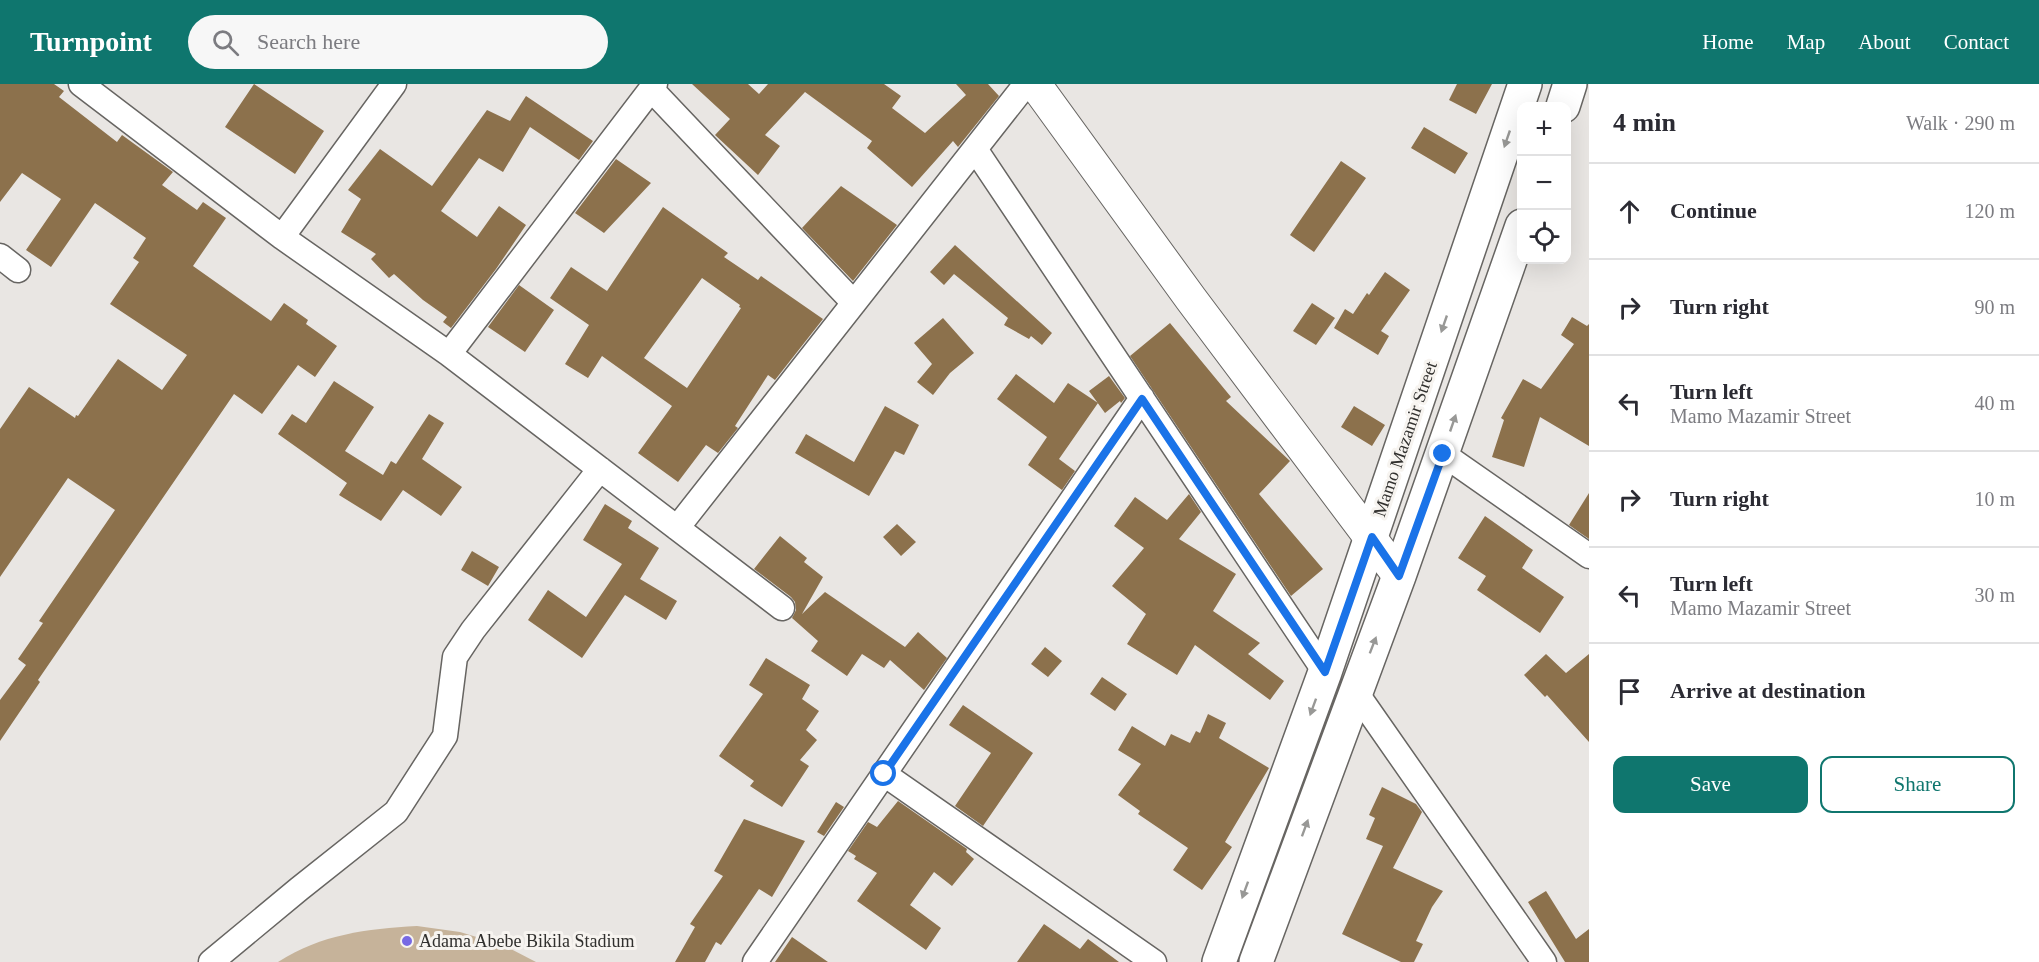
<!DOCTYPE html>
<meta charset="utf-8">
<style>
body{margin:0;font-family:Georgia,serif;background:#f7f7f7;color:#2b2b33}
.controls{position:absolute;right:18px;top:18px;display:grid;overflow:hidden;border-radius:12px;box-shadow:0 6px 24px #0002}
.controls button{width:54px;height:54px;display:grid;place-items:center;padding:0;border:0;border-bottom:2px solid #e1e1e2;background:#fff;color:#2b2b33;font:30px sans-serif}
.stop{position:absolute;width:18px;height:18px;margin:-14px;border:4px solid #1a73e8;border-radius:50%;background:#fff}
.stop.end{background:#1a73e8;border-color:#fff;box-shadow:0 2px 6px #0008}
.list{margin:0;padding:0;list-style:none}
h2{display:flex;justify-content:space-between;align-items:center;height:78px;margin:0;padding:0 24px;font-size:26px}
h2 small{font-size:20px;font-weight:400;color:#7c7c81}
.list li{display:grid;grid-template-columns:39px 1fr auto;gap:18px;align-items:center;box-sizing:border-box;height:96px;padding:0 24px;border-top:2px solid #e1e1e2}
.list b{display:block;font-size:22px;white-space:nowrap}
.list p{margin:0;font-size:20px;white-space:nowrap;color:#7c7c81}
.list em{font-size:20px;font-style:normal;color:#7c7c81}
.actions{display:flex;gap:12px;padding:18px 24px}
.actions a{flex:1;padding:14px 0;border:2px solid #0f766e;border-radius:12px;text-align:center;font-size:21px;color:#0f766e}
.actions .main{background:#0f766e;color:#fff}
.icon{flex:none;width:33px;height:33px;fill:none;stroke:currentColor;stroke-width:2;stroke-linecap:round;stroke-linejoin:round}
.map{position:relative;flex:none;width:1589px;height:878px;overflow:hidden}
header{display:flex;align-items:center;gap:36px;box-sizing:border-box;height:84px;padding:0 30px;background:#0f766e;color:#fff}
header strong{font-size:28px}
nav{display:flex;gap:33px;margin-inline-start:auto;font-size:21px}
.search{width:420px;height:54px;background:#f7f7f7;display:flex;align-items:center;gap:15px;box-sizing:border-box;padding:0 21px;border-radius:33px;color:#7c7c81;font-size:22px}
main{display:flex}
aside{flex:1;background:#fff}
.map>svg:first-child{display:block}
.green{fill:#c6b39a}
.building{fill:#8c714c;fill-rule:evenodd}
.lines{fill:none;stroke-linecap:round;stroke-linejoin:round}
.minor-casing{stroke:#676562;stroke-width:27}
.tertiary-casing{stroke:#676562;stroke-width:34}
.primary-casing{stroke:#676562;stroke-width:36}
.minor{stroke:#fff;stroke-width:24}
.tertiary{stroke:#fff;stroke-width:32}
.primary{stroke:#fff;stroke-width:33}
.oneway{fill:#989896}
.route{stroke:#1a73e8;stroke-width:8}
.poi-dot{fill:#7769e4;stroke:#f7f4f0;stroke-width:2}
.labels{text-anchor:middle;dominant-baseline:central;stroke-width:6;stroke-linejoin:round;paint-order:stroke}
.street-label{font-size:18px;fill:#31302e;stroke:#f7f4f0}
.poi-label{font-size:18px;fill:#31302e;stroke:#f7f4f0;text-anchor:start}
</style>
<header>
<strong>Turnpoint</strong>
<div class="search"><svg class="icon" aria-label="search" viewBox="0 0 24 24"><circle cx="10" cy="10" r="6"/><path d="M15 15l6 6"/></svg>Search here</div>
<nav><a>Home</a><a>Map</a><a>About</a><a>Contact</a></nav>
</header>
<main>
<div class="map">
<svg width="1589" height="878" viewBox="0 0 1589 878">
<rect width="100%" height="100%" fill="#e9e6e3"/>
<path class="green" d="M417,842L460,848L503,861L536,878H278C322,850 366,845 417,842Z"/>
<path class="building" d="M0,0H54L64,7L59,13L117,58L122,51L173,88L162,101L197,126L203,118L226,134L193,182L271,237L284,219L308,236L306,240L337,262L315,293L298,281L262,330L234,310L38,596L40,598L0,657V616L26,581L18,575L43,539L39,537L115,426L68,394L0,493V345L29,303L75,334L76,331L78,332L118,275L162,306L187,271L110,220L139,178L133,174L146,154L95,119L51,183L26,166L61,115L22,89L0,118Z
M254,0L324,47L295,90L225,43Z
M692,0H748L759,10L768,0H884L901,12L892,24L925,49L966,11L956,0H988L999,12L958,63L953,57L912,103L867,64L872,57L805,8L765,51L780,62L758,91L715,51L730,35Z
M1457,0H1492L1476,30L1449,16Z
M526,12L593,57L579,76L530,43L503,88L479,74L441,127L477,153L499,122L526,141L496,185L451,244L443,238L447,233L423,216L394,190L389,194L371,175L376,170L341,148L361,115L348,106L380,65L432,102L487,26L510,37Z
M1424,43L1468,69L1455,90L1411,64Z
M616,75L651,99L604,149L575,129Z
M1341,77L1366,94L1314,168L1290,151Z
M841,102L897,141L853,197L802,144Z
M663,123L728,169L724,173L758,196L761,192L823,235L775,296L768,291L735,342L738,344L718,369L706,361L678,398L638,369L672,322L602,272L588,294L565,280L589,241L550,214L571,183L607,207ZM702,194L740,221L739,223L741,224L687,304L644,274Z
M955,161L1052,249L1042,261L1031,252L1029,255L1004,241L1008,234L954,190L944,201L930,188Z
M1385,188L1410,206L1381,247L1389,252L1378,271L1334,244L1345,225L1353,230L1367,209L1369,211Z
M519,201L554,226L525,268L488,243Z
M1312,219L1335,234L1316,261L1293,247Z
M1572,233L1587,242L1589,240V362L1540,333L1524,383L1492,373L1504,336L1501,334L1523,295L1541,305L1574,260L1561,251Z
M943,234L974,269L950,289L933,311L917,298L932,280L914,259Z
M1170,239L1231,313L1226,317L1290,377L1259,410L1323,485L1291,512L1130,272Z
M1016,290L1054,319L1068,299L1098,319L1059,375L1075,387L1062,406L1028,381L1047,353L997,315Z
M1109,292L1125,314L1121,319L1120,317L1105,329L1089,307Z
M334,297L374,323L345,367L383,391L391,377L396,380L429,330L444,339L422,375L462,403L441,432L403,406L381,437L339,411L347,399L278,350L292,330L306,339Z
M885,322L919,341L904,371L895,367L869,412L795,369L806,350L854,378Z
M1354,322L1385,341L1372,362L1341,343Z
M1589,409V455L1569,441Z
M1189,410L1201,428L1179,455L1236,490L1213,527L1260,559L1248,570L1284,597L1270,616L1195,561L1177,591L1127,560L1146,530L1112,502L1144,464L1114,442L1135,413L1167,436Z
M605,420L632,437L628,444L659,464L640,495L677,517L666,536L625,511L582,574L528,536L548,506L586,533L622,480L583,456Z
M1485,432L1533,466L1522,484L1564,513L1540,549L1477,506L1486,492L1458,474Z
M897,440L916,458L901,472L883,453Z
M780,452L807,474L804,478L823,493L802,530L825,508L905,563L918,548L947,574L924,606L890,576L884,584L862,570L847,592L811,567L818,557L792,534L796,526L795,518L791,513L754,485Z
M472,467L499,483L488,502L461,486Z
M1045,563L1062,577L1048,593L1031,580Z
M1546,570L1566,589L1589,570V658L1547,611L1545,613L1524,591Z
M766,574L810,601L802,615L819,627L806,646L817,656L800,676L809,682L782,723L750,702L754,697L719,672L763,610L749,601Z
M1102,593L1127,610L1115,627L1090,610Z
M963,621L1033,669L983,742L955,722L991,669L949,641Z
M1208,630L1226,639L1219,654L1269,684L1225,758L1232,763L1202,806L1173,786L1188,764L1138,730L1140,727L1118,711L1141,680L1118,666L1132,642L1165,662L1171,650L1190,659L1196,647L1200,649Z
M1382,703L1416,720L1422,728L1393,784L1443,807L1432,823L1416,857L1423,860L1414,878H1401L1342,850L1383,762L1366,755L1375,734L1369,731Z
M898,717L967,765L966,768L974,775L952,802L934,788L910,821L941,844L926,866L857,817L877,789L854,775L856,772L848,767L868,738L877,743Z
M836,718L844,723L824,752L817,748Z
M744,735L805,757L772,813L759,805L721,861L716,858L705,878H675L695,843L690,840L723,792L714,787Z
M1546,807L1576,855L1589,845V878H1565L1528,818Z
M1044,840L1080,865L1088,855L1119,878H1017Z
M792,853L828,878H775Z"/>
<g class="lines">
<g class="minor-casing">
<path id="minor" d="M81,0L282,153L449,270L782,524
M651,5L854,219
M975,65L1325,588
M282,153L394,0
M0,172L18,186
M449,270L655,0
M1443,370L1589,472
M677,444L1026,0
M1355,607L1544,878
M884,690L1154,878
M211,878L299,805L396,728L445,652L455,573L473,546L600,385
M755,878L1142,314"/>
</g>
<g class="tertiary-casing">
<path id="tertiary" d="M1035,0L1191,215L1399,492"/>
</g>
<g class="primary-casing">
<path id="primary" d="M1563,22L1570,0
M1219,878L1325,588L1525,0
M1256,878L1399,492L1522,142"/>
</g>
<use href="#minor" class="minor"/>
<use href="#tertiary" class="tertiary"/>
<use href="#primary" class="primary"/>
</g>
<defs><path id="oneway-solid" d="M-6-.8H1V-3.2L6.5 0L1 3.2V.8H-6Z" transform="scale(1.5)"/></defs>
<g class="oneway">
<use href="#oneway-solid" transform="translate(1507 55) rotate(109)"/>
<use href="#oneway-solid" transform="translate(1444 240) rotate(109)"/>
<use href="#oneway-solid" transform="translate(1453 339) rotate(-71)"/>
<use href="#oneway-solid" transform="translate(1373 561) rotate(-69)"/>
<use href="#oneway-solid" transform="translate(1313 623) rotate(110)"/>
<use href="#oneway-solid" transform="translate(1305 744) rotate(-70)"/>
<use href="#oneway-solid" transform="translate(1245 806) rotate(110)"/>
</g>
<g class="lines">
<path class="route" d="M884,690L1142,315L1325,588L1372,453L1399,492L1443,370"/>
</g>
<circle class="poi-dot" cx="407" cy="857" r="6"/>
<g class="labels">
<g class="street-label">
<text transform="translate(1405 355) rotate(-71)">Mamo Mazamir Street</text>
</g>
<g class="poi-label">
<text x="419" y="857">Adama Abebe Bikila Stadium</text>
</g>
</g>
</svg>
<div class="controls">
<button>+</button>
<button>−</button>
<button><svg class="icon" aria-label="locate" viewBox="0 0 24 24"><circle cx="12" cy="12" r="6"/><path d="M12 2v4M12 18v4M2 12h4M18 12h4"/></svg></button>
</div>
<div class="stop" style="left:884px;top:690px"></div>
<div class="stop end" style="left:1443px;top:370px"></div>
</div>
<aside>
<h2>4 min<small>Walk · 290 m</small></h2>
<ul class="list">
<li><svg class="icon" aria-label="ahead" viewBox="0 0 24 24"><path d="M12 20V5M6 11l6-6 6 6"/></svg><div><b>Continue</b></div><em>120 m</em></li>
<li><svg class="icon" aria-label="right" viewBox="0 0 24 24"><path d="M7 20v-9h11M14 6l5 5-5 5"/></svg><div><b>Turn right</b></div><em>90 m</em></li>
<li><svg class="icon" aria-label="left" viewBox="0 0 24 24"><path d="M17 20v-9H6M10 6l-5 5 5 5"/></svg><div><b>Turn left</b><p>Mamo Mazamir Street</p></div><em>40 m</em></li>
<li><svg class="icon" aria-label="right" viewBox="0 0 24 24"><path d="M7 20v-9h11M14 6l5 5-5 5"/></svg><div><b>Turn right</b></div><em>10 m</em></li>
<li><svg class="icon" aria-label="left" viewBox="0 0 24 24"><path d="M17 20v-9H6M10 6l-5 5 5 5"/></svg><div><b>Turn left</b><p>Mamo Mazamir Street</p></div><em>30 m</em></li>
<li><svg class="icon" aria-label="arrive" viewBox="0 0 24 24"><path d="M6 21V4h12l-3 4 3 4H6"/></svg><div><b>Arrive at destination</b></div></li>
</ul>
<div class="actions"><a class="main">Save</a><a>Share</a></div>
</aside>
</main>
